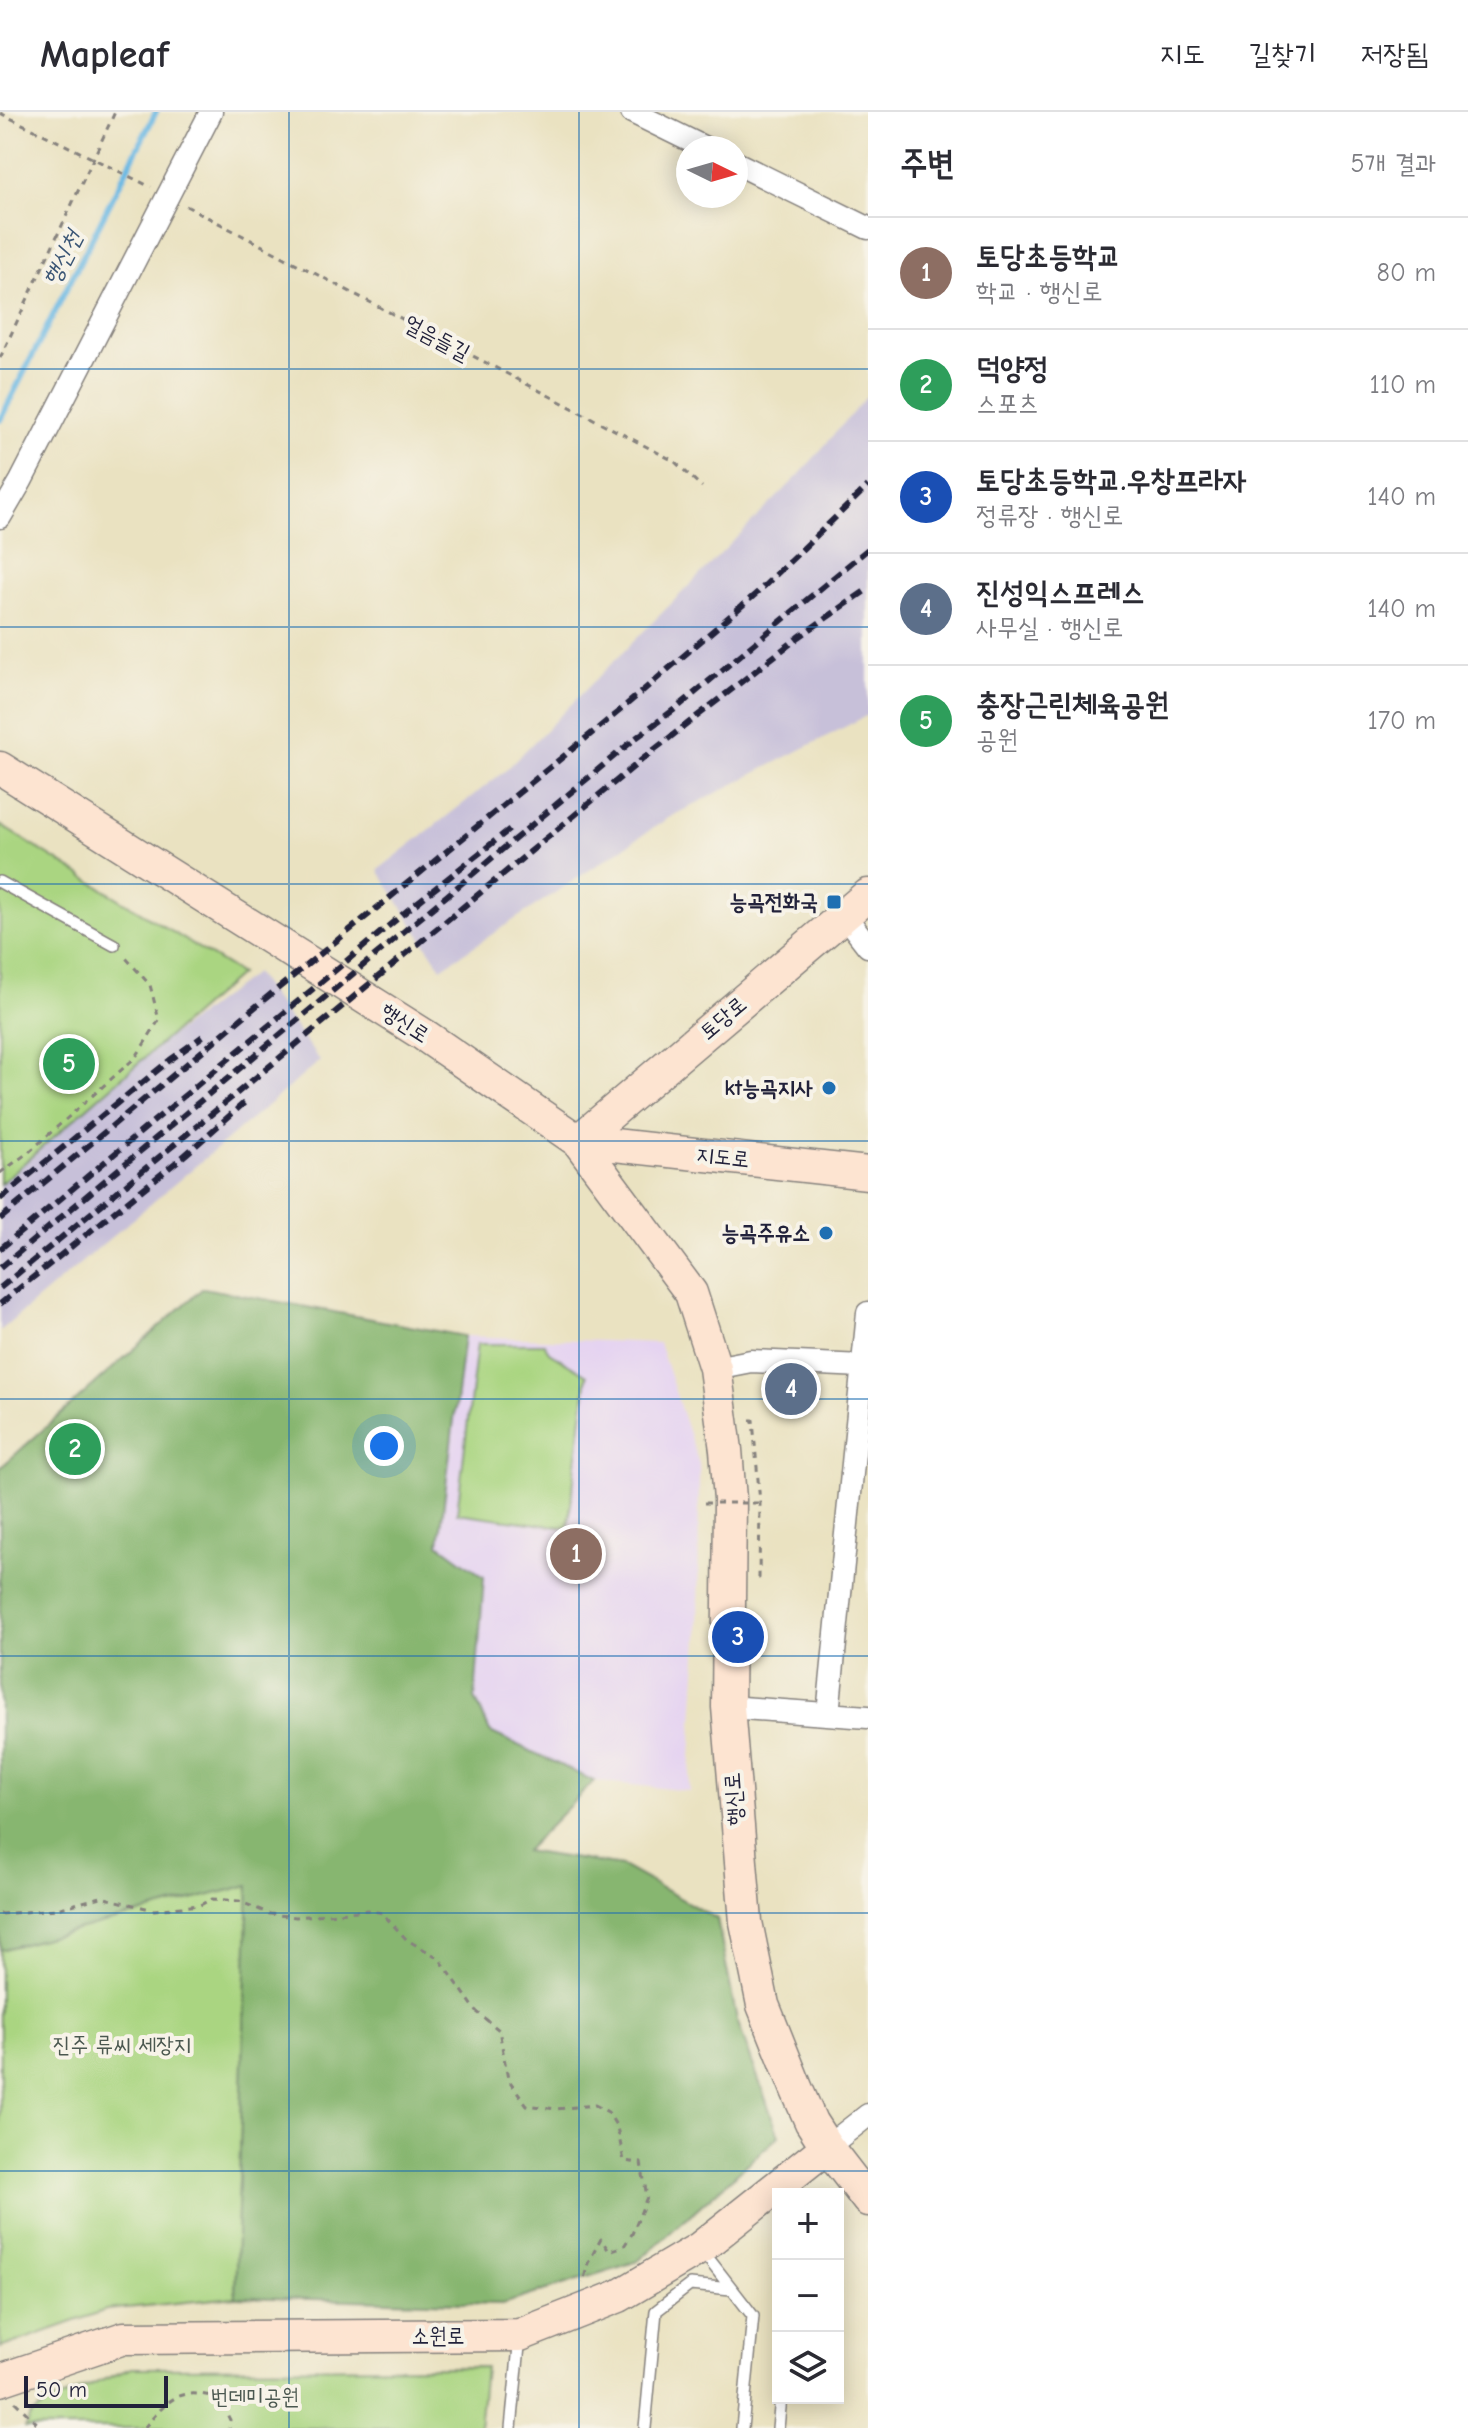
<!DOCTYPE html>
<html lang="ko">
<meta charset="utf-8">
<style>
body{margin:0;font-family:"Comic Neue","Poor Story",sans-serif;background:#f2f2f3;color:#2b2b33}
.controls{position:absolute;right:24px;bottom:24px;display:grid;overflow:hidden;border-radius:0px;box-shadow:0 4px 20px #0003}
.controls button{width:72px;height:72px;display:grid;place-items:center;padding:0;border:0;border-bottom:2px solid #e1e1e2;background:#fff;color:#2b2b33;font:40px sans-serif}
.compass{position:absolute;left:676px;top:24px;width:72px;height:72px;border-radius:50%;background:#fff;box-shadow:0 4px 20px #0003;rotate:95deg}
.scale{position:absolute;left:24px;bottom:20px;width:144px;box-sizing:border-box;padding-left:8px;border:4px solid #22223b;border-top:0;font-size:22px;line-height:28px;white-space:nowrap;color:#22223b;-webkit-text-stroke:6px #f7f3e8;paint-order:stroke}
.you{position:absolute;left:384px;top:1334px;width:28px;height:28px;margin:-20px;border:6px solid #fff;border-radius:50%;background:#1a73e8;box-shadow:0 0 0 12px #1a73e833}
.badge{display:grid;place-items:center;width:52px;height:52px;border-radius:50%;background:#1f6fb2;color:#fff;font-size:26px;font-weight:700}
.pin{position:absolute;translate:-50% -50%;border:4px solid #fff;box-shadow:0 2px 8px #0006}
.list{margin:0;padding:0;list-style:none}
h2{display:flex;justify-content:space-between;align-items:center;height:104px;margin:0;padding:0 32px;font-size:34px}
h2 small{font-size:26px;font-weight:400;color:#7c7c81}
.list li{display:grid;grid-template-columns:52px 1fr auto;gap:24px;align-items:center;box-sizing:border-box;height:112px;padding:0 32px;border-top:2px solid #e1e1e2}
.list b{display:block;font-size:30px;white-space:nowrap}
.list p{margin:0;font-size:26px;white-space:nowrap;color:#7c7c81}
.list em{font-size:26px;font-style:normal;color:#7c7c81}
.icon{flex:none;width:44px;height:44px;fill:none;stroke:currentColor;stroke-width:2;stroke-linecap:round;stroke-linejoin:round}
.map{position:relative;flex:none;width:868px;height:2316px;overflow:hidden}
header{display:flex;align-items:center;gap:48px;box-sizing:border-box;height:112px;padding:0 40px;background:#fff;border-bottom:2px solid #e1e1e2}
header strong{font-size:38px}
nav{display:flex;gap:44px;margin-inline-start:auto;font-size:28px}
main{display:flex}
aside{flex:1;background:#fff}
.map>svg:first-child{display:block}
.built{fill:#e5d3f1}
.industrial{fill:#c7c0d9}
.green{fill:#aad581;stroke:#667c5e;stroke-width:2}
.forest{fill:#87b66f;stroke:#546c55;stroke-width:2}
.lines{fill:none;stroke-linecap:round;stroke-linejoin:round}
.stream{stroke:#69b8e3;stroke-width:6}
.service-casing{stroke:#86827e;stroke-width:14}
.minor-casing{stroke:#86827e;stroke-width:25}
.secondary-casing{stroke:#86827e;stroke-width:35}
.path{stroke:#86827e;stroke-width:3;stroke-dasharray:6 6;stroke-linecap:butt}
.service{stroke:#fff;stroke-width:11}
.minor{stroke:#fff;stroke-width:22}
.secondary{stroke:#fde4d1;stroke-width:32}
.rail{stroke:#22223b;stroke-width:6;stroke-dasharray:12 6;stroke-linecap:butt}
.path-bridge{stroke:#86827e;stroke-width:3;stroke-dasharray:6 6;stroke-linecap:butt}
.grid{fill:none;stroke:#1f6fb2;stroke-width:2;stroke-opacity:0.55}
.poi-dot{fill:#1f6fb2;stroke:#f7f3e8;stroke-width:3}
.labels{text-anchor:middle;dominant-baseline:central;stroke-width:8;stroke-linejoin:round;paint-order:stroke}
.street-label{font-size:22px;fill:#22223b;stroke:#f7f3e8}
.poi-label{font-size:22px;font-weight:bold;fill:#22223b;stroke:#f7f3e8;text-anchor:end}
.park-label{font-size:22px;fill:#4b5850;stroke:#f7f3e8}
.water-label{font-size:24px;font-style:italic;fill:#3b5676;stroke:#f7f3e8}
</style>
<header>
<strong>Mapleaf</strong>
<nav><a>지도</a><a>길찾기</a><a>저장됨</a></nav>
</header>
<main>
<div class="map">
<svg width="868" height="2316" viewBox="0 0 868 2316">
<rect width="100%" height="100%" fill="#f7f3e8"/>
<filter id="ink" filterUnits="userSpaceOnUse"><feTurbulence type="fractalNoise" baseFrequency=".0125" numOctaves="2"/><feDisplacementMap in="SourceGraphic" scale="16" xChannelSelector="R" yChannelSelector="G"/><feConvolveMatrix kernelMatrix="1 2 1 2 8 2 1 2 1" color-interpolation-filters="sRGB"/></filter>
<filter id="wash" filterUnits="userSpaceOnUse"><feTurbulence type="fractalNoise" baseFrequency=".006" numOctaves="4" result="noise"/><feDisplacementMap in="SourceGraphic" scale="32" xChannelSelector="R" yChannelSelector="G"/><feGaussianBlur stdDeviation="1.8" result="paint"/><feColorMatrix in="noise" values="0 0 0 0 0 0 0 0 0 0 0 0 0 0 0 0 0 1.4 0 .05"/><feComposite in="paint" operator="in"/></filter>
<g filter="url(#wash)">
<rect width="100%" height="100%" fill="#eae2c1"/>
<path class="built" d="M464,1224L659,1231L699,1352L698,1525L689,1679L594,1669L490,1620L475,1586L484,1466L439,1432Z"/>
<path class="industrial" d="M868,283V603L670,705L441,856L378,758L506,658L800,362Z
M255,861L320,949L0,1219V1060L164,929Z"/>
<path class="green" d="M0,713L240,862L0,1072Z
M477,1232H544L549,1240L587,1263L568,1416L457,1401Z
M249,1773L235,2185L106,2198L0,2236V1838Z
M485,2255L479,2316H25L30,2304L47,2292L131,2256Z"/>
<path class="forest" d="M203,1176L464,1224L439,1432L484,1465L475,1586L490,1620L594,1669L525,1739L622,1754L717,1807L737,1908L779,2024L638,2149L503,2192L235,2185L249,1773L0,1838V1356Z"/>
<g class="lines">
<path class="stream" d="M0,308L156,0"/>
</g>
</g>
<g filter="url(#ink)">
<g class="lines">
<g class="service-casing">
<path id="service" d="M0,770L114,833
M701,2137L753,2204L742,2316
M511,2316L520,2224
M645,2316L656,2199L690,2173L731,2177
M778,2316L781,2286"/>
</g>
<g class="minor-casing">
<path id="minor" d="M632,0L705,36
M736,51L868,116
M0,405L21,369L211,0
M844,803L868,834
M715,1256L751,1249L863,1254
M728,1595L868,1605
M828,1602L868,1201
M827,2035L868,2003"/>
</g>
<g class="secondary-casing">
<path id="secondary" d="M0,656L424,923L578,1029L691,1181L715,1256L726,1338L730,1387L728,1595L746,1810L763,1893L797,1978L811,2010L827,2035L868,2088
M578,1029L868,783
M578,1029L868,1061
M0,2268L124,2226L520,2223L619,2184L700,2136L827,2035"/>
</g>
<path class="path" d="M0,1L151,75
M186,94L674,349L702,375
M0,246L115,0
M0,1061L29,1040L136,945L159,908L150,873L125,845
M750,1308H753L760,1391L759,1466H753
M0,1802L57,1797L101,1785L154,1798L200,1793L212,1787L239,1789L270,1802L296,1805L368,1798L382,1801L407,1828L439,1846L477,1900L499,1918L508,1967L527,1993L556,1997L595,1993L608,2000L617,2015L624,2049L641,2051L647,2085L632,2122L624,2134L609,2139L601,2127L588,2151L583,2171
M15,2290L42,2316
M144,2316C170,2286 178,2275 219,2286L230,2308L229,2316"/>
<use href="#service" class="service"/>
<use href="#minor" class="minor"/>
<use href="#secondary" class="secondary"/>
<path class="rail" d="M0,1087L170,948L203,924
M0,1107L260,891L618,600L758,480L868,374
M0,1137L409,797L510,717
M0,1156L636,626L679,594L868,437
M0,1176L655,637L799,525L868,477
M0,1192L185,1043L244,991"/>
<path class="path-bridge" d="M704,1391H760"/>
</g>
</g>
<path class="grid" d="M289,0V2316M579,0V2316M0,257H868M0,515H868M0,772H868M0,1029H868M0,1287H868M0,1544H868M0,1801H868M0,2059H868"/>
<g class="poi-dot">
<rect x="826" y="782" width="16" height="16" rx="4"/>
<circle cx="829" cy="976" r="8"/>
<circle cx="826" cy="1121" r="8"/>
</g>
<g class="labels">
<g class="street-label">
<text transform="translate(437 226) rotate(28)">얼음들길</text>
<text transform="translate(723 906) rotate(-40)">토당로</text>
<text transform="translate(405 911) rotate(33)">행신로</text>
<text transform="translate(723 1045) rotate(6)">지도로</text>
<text transform="translate(734 1687) rotate(-94)">행신로</text>
<text x="438" y="2224">소원로</text>
</g>
<g class="poi-label">
<text x="818" y="790">능곡전화국</text>
<text x="813" y="976">kt능곡지사</text>
<text x="810" y="1121">능곡주유소</text>
</g>
<g class="park-label">
<text x="122" y="1933">진주 류씨 세장지</text>
<text x="255" y="2285">번데미공원</text>
</g>
<g class="water-label">
<text transform="translate(62 146) rotate(-63)">행신천</text>
</g>
</g>
</svg>
<div class="controls">
<button>+</button>
<button>−</button>
<button><svg class="icon" aria-label="layers" viewBox="0 0 24 24"><path d="M12 4l9 5-9 5-9-5zM3 14l9 5 9-5"/></svg></button>
</div>
<svg class="compass" viewBox="-18 -18 36 36"><path d="M0-13l5 13h-10z" fill="#e53935"/><path d="M0 13l5-13h-10z" fill="#7c7c81"/></svg>
<div class="scale">50 m</div>
<div class="you"></div>
<div class="pin badge" style="left:576px;top:1442px;background:#8d6e63">1</div>
<div class="pin badge" style="left:75px;top:1337px;background:#2e9e5b">2</div>
<div class="pin badge" style="left:738px;top:1525px;background:#1a4fb4">3</div>
<div class="pin badge" style="left:791px;top:1277px;background:#5c6f8a">4</div>
<div class="pin badge" style="left:69px;top:952px;background:#2e9e5b">5</div>
</div>
<aside>
<h2>주변<small>5개 결과</small></h2>
<ul class="list">
<li><span class="badge" style="background:#8d6e63">1</span><div><b>토당초등학교</b><p>학교 · 행신로</p></div><em>80 m</em></li>
<li><span class="badge" style="background:#2e9e5b">2</span><div><b>덕양정</b><p>스포츠</p></div><em>110 m</em></li>
<li><span class="badge" style="background:#1a4fb4">3</span><div><b>토당초등학교.우창프라자</b><p>정류장 · 행신로</p></div><em>140 m</em></li>
<li><span class="badge" style="background:#5c6f8a">4</span><div><b>진성익스프레스</b><p>사무실 · 행신로</p></div><em>140 m</em></li>
<li><span class="badge" style="background:#2e9e5b">5</span><div><b>충장근린체육공원</b><p>공원</p></div><em>170 m</em></li>
</ul>
</aside>
</main>
